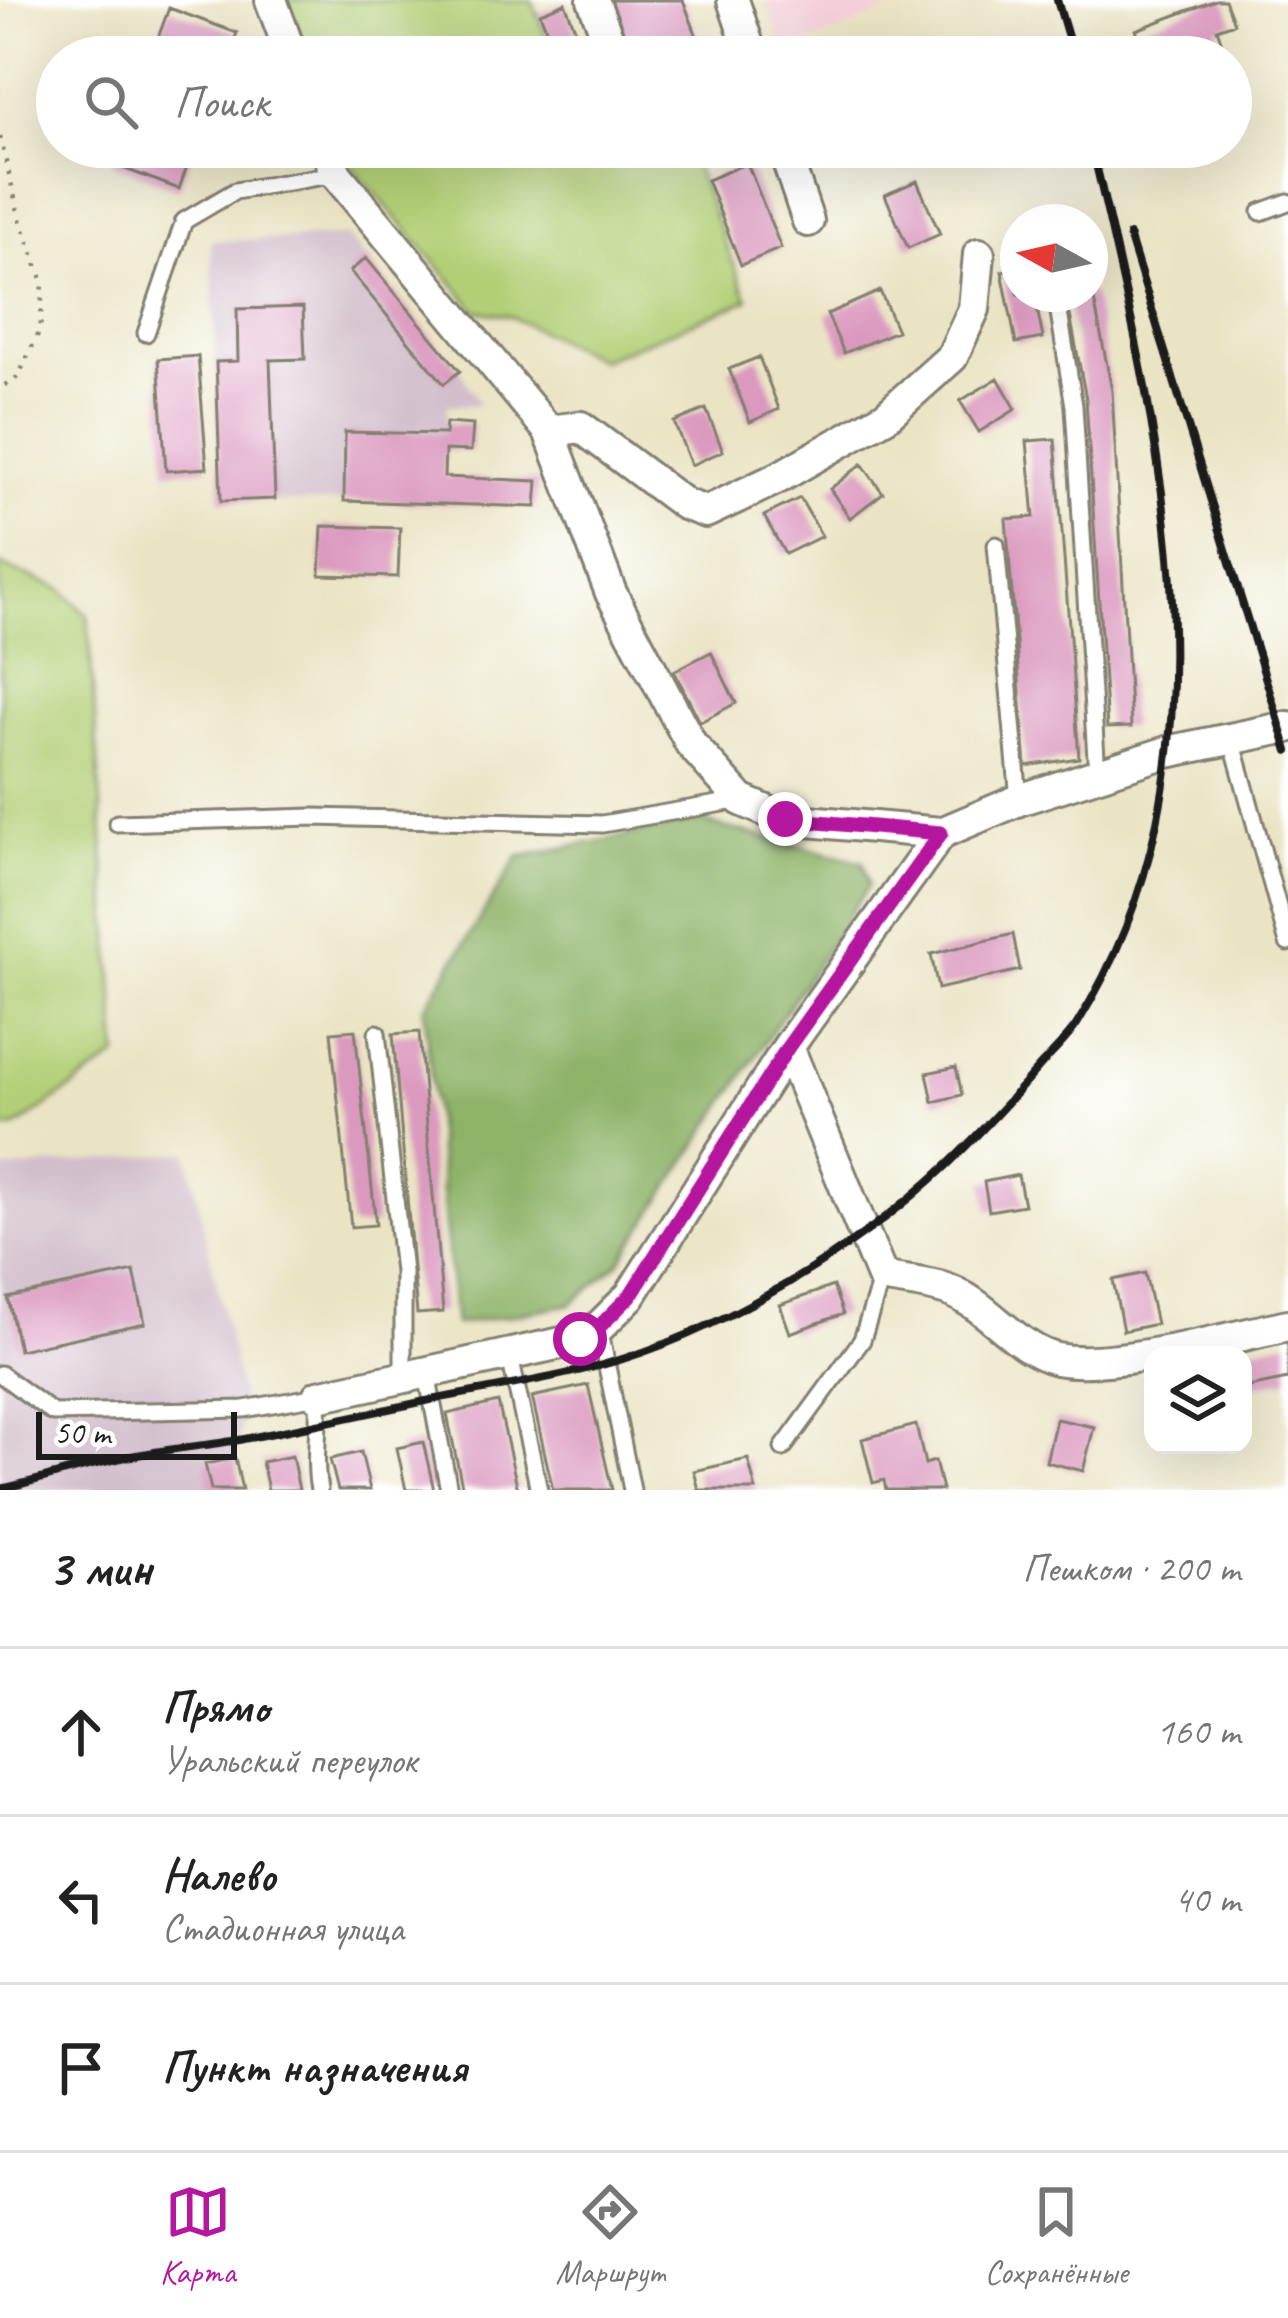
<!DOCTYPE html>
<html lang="ru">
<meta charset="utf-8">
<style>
body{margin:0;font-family:Caveat,sans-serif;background:#f2f2f2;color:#222}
.controls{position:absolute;right:36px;bottom:36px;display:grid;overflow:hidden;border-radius:24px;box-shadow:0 12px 48px #0002}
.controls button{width:108px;height:108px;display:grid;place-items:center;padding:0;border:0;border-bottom:3px solid #e0e0e0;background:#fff;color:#222;font:60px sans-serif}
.compass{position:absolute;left:1000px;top:204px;width:108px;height:108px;border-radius:50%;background:#fff;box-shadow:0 12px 48px #0002;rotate:278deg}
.scale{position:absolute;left:36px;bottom:30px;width:201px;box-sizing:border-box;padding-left:12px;border:6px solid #1c1c1c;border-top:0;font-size:33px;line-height:42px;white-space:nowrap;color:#1c1c1c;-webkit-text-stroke:9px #fff;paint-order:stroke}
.stop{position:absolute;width:36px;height:36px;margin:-27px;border:9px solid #b5179e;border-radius:50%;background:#fff}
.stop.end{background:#b5179e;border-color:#fff;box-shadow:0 3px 12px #0008}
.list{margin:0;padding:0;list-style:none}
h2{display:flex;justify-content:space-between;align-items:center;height:156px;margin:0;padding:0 48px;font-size:51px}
h2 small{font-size:39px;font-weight:400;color:#767676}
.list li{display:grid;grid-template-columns:78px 1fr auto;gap:36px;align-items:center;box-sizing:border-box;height:168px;padding:0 48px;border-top:3px solid #e0e0e0}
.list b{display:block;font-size:45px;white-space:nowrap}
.list p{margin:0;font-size:39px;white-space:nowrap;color:#767676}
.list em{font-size:39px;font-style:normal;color:#767676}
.icon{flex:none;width:66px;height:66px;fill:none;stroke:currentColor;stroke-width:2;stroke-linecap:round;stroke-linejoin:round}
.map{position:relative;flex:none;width:1288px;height:1490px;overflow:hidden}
.search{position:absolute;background:#fff;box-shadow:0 12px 48px #0002;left:36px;right:36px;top:36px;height:132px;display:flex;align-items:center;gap:30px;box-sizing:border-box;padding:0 42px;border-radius:66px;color:#767676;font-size:45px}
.sheet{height:660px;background:#fff}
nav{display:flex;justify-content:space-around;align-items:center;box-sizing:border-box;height:168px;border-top:3px solid #e0e0e0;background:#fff;font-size:33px;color:#767676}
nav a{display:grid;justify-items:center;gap:6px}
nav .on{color:#b5179e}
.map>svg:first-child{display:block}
.built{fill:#f5cfda}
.industrial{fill:#d1bdcb}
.green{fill:#b2cf76;stroke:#677649;stroke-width:3}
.forest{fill:#8db267;stroke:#546742;stroke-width:3}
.building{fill:#db99bf}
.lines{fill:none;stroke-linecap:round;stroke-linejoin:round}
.lane-casing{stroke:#838070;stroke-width:21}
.street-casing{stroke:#838070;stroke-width:36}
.path{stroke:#838070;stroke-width:4.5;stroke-dasharray:3 9;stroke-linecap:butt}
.lane{stroke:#fff;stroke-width:15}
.street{stroke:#fff;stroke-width:30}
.rail{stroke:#1c1c1c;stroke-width:8}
.route{stroke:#b5179e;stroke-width:15}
</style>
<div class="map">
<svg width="1288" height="1490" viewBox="0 0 1288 1490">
<rect width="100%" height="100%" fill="#fff"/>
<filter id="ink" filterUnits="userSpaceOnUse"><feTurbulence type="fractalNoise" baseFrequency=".00833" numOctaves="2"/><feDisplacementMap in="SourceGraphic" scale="24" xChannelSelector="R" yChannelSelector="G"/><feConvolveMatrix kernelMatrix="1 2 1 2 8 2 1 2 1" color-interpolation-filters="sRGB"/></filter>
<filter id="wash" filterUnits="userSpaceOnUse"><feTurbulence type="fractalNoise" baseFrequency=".004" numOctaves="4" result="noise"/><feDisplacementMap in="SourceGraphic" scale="48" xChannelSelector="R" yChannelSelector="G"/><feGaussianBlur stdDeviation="2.7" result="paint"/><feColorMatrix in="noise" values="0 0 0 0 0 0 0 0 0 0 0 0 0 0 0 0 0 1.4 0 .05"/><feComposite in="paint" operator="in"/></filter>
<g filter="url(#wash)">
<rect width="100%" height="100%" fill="#eae4c4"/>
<path class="built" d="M766,0H912L786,53Z"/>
<path class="industrial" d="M347,237L460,371L480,405H447L443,503L221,501L211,241Z
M187,1152L244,1409L235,1458L242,1490H0V1170Z"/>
<path class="green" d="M286,0H532L554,57H308Z
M342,147H687L748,300L600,360L509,316L477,311L347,161Z
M0,565L61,589L88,616L118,1056L16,1127L0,1129Z"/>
<path class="forest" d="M699,821L863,862L869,885L619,1263L571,1304L455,1325L424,1009L518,857Z"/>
<g id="blocks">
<path class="building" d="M611,0H683L699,42L661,57H633Z
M1216,0H1225L1234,23L1217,29L1222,43L1215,45L1220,57H1166L1164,51L1146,57L1136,30Z
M565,3L586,57H557L540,13Z
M169,8L237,33L228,57H151Z
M118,147H194L179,189L112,164Z
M747,163L781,248L741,265L707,180Z
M917,181L940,234L908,248L885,195Z
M366,258L460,371L444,384L350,271Z
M1018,267V294H1034L1043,338L1016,343L1002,271Z
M880,291L897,331L844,353L827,314Z
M1066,294H1093L1112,391L1131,727L1107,728L1086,399Z
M303,307L305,359L270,360L275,499L221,501L216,362L238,361L237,309Z
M198,356L207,468L166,471L158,359Z
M759,357L779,409L750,422L729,369Z
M998,378L1016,409L979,432L960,401Z
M706,409L723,451L691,465L674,422Z
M446,423L473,425L471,451L445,450L444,477L538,481L536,507L344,501L345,432L445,434Z
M1055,439L1079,758L1026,766L1006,519L1034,517L1027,441Z
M862,464L883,493L850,518L830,489Z
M800,498L822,536L785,554L764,516Z
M322,526L400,528L398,577L320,575Z
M711,652L736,703L700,722L674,671Z
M1013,934L1020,970L938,989L931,954Z
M355,1030L376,1225L351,1227L331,1032Z
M419,1032L443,1312L417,1314L393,1034Z
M956,1067L962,1095L933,1102L927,1073Z
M1018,1175L1024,1205L989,1211L984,1182Z
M134,1271L145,1323L19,1350L8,1298Z
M1145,1273L1156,1324L1123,1331L1113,1280Z
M833,1286L843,1314L790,1333L780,1305Z
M1288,1340V1379L1244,1388L1243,1355L1229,1353Z
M588,1385L612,1490H553L532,1397Z
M498,1402L518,1490H463L447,1414Z
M1056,1419L1094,1427L1083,1471L1046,1462Z
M916,1425L925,1464L935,1461L942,1490H886L884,1480L873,1483L862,1439Z
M423,1442L434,1490H406L397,1448Z
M361,1452L370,1490H338L330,1459Z
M292,1456L299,1490H268L262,1462Z
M235,1458L242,1490H211L205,1464Z
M748,1459L756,1490H699L694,1471Z"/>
</g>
</g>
<g filter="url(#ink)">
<use href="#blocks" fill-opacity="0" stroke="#838070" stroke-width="3"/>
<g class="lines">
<g class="lane-casing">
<path id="lane" d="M1261,212L1288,202
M1056,294L1074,406L1097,774
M146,333L184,221L235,191L336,174
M996,545L1019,800
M1232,740L1288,943
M117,823L313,817L602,824L741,800
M377,1033L403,1272V1378
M599,1327L632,1490
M510,1357L539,1490
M0,1374L53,1413L244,1409L318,1396C320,1428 313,1458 319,1490
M427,1374L449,1490
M783,1448L862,1340L882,1277"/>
</g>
<g class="street-casing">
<path id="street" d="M271,0L292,57
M593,0L615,57
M733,0L752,57
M326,147L336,174L549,431L611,593L691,744L741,800L785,819L941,833
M783,147L808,221
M549,431L581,427L684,504L706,512L778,478L886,416L952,357L974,309L979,254
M788,1047L882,1277C905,1282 933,1283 955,1293C991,1309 1018,1350 1057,1359C1111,1370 1232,1337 1288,1325
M318,1396L580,1339L599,1327L630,1296L788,1047L941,833L1019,800L1167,752L1288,727"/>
</g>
<path class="path" d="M0,137L20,219L43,282L40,330L18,377L0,388"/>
<use href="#lane" class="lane"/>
<use href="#street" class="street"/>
<path class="rail" d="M1057,0L1074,57
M1129,235L1288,751
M0,1489C38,1481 75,1468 113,1460C154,1450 197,1447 239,1440C301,1428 363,1414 426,1401C484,1389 544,1381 602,1365C720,1333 860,1248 948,1164C981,1132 1012,1098 1042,1064C1054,1051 1068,1038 1077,1024C1243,758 1158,429 1092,147"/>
</g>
</g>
<g class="lines" filter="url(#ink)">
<path class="route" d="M580,1339L599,1327L630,1296L788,1047L941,833L785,819"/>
</g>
</svg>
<div class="controls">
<button><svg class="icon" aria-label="layers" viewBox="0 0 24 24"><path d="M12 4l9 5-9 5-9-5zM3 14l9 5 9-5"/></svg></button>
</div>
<svg class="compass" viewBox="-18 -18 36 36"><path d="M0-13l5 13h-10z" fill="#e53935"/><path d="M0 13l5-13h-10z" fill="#767676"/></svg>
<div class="scale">50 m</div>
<div class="stop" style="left:580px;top:1339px"></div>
<div class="stop end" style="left:785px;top:819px"></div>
<div class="search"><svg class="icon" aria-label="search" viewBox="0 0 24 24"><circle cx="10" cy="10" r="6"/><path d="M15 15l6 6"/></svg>Поиск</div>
</div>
<section class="sheet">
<h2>3 мин<small>Пешком · 200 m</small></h2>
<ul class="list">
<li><svg class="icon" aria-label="ahead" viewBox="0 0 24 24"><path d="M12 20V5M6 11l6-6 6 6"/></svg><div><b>Прямо</b><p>Уральский переулок</p></div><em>160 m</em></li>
<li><svg class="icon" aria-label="left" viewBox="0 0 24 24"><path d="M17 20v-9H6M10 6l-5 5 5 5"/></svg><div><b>Налево</b><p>Стадионная улица</p></div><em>40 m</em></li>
<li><svg class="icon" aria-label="arrive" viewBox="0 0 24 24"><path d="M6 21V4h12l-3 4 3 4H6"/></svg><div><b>Пункт назначения</b></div></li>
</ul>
</section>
<nav>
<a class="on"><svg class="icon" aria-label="map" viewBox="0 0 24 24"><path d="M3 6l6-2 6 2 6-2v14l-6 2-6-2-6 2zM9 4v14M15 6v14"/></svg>Карта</a>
<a><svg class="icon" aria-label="directions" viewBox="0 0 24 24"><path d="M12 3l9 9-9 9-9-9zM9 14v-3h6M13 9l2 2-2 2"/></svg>Маршрут</a>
<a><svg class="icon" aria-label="saved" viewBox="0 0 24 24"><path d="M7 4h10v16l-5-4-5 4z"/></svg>Сохранённые</a>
</nav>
